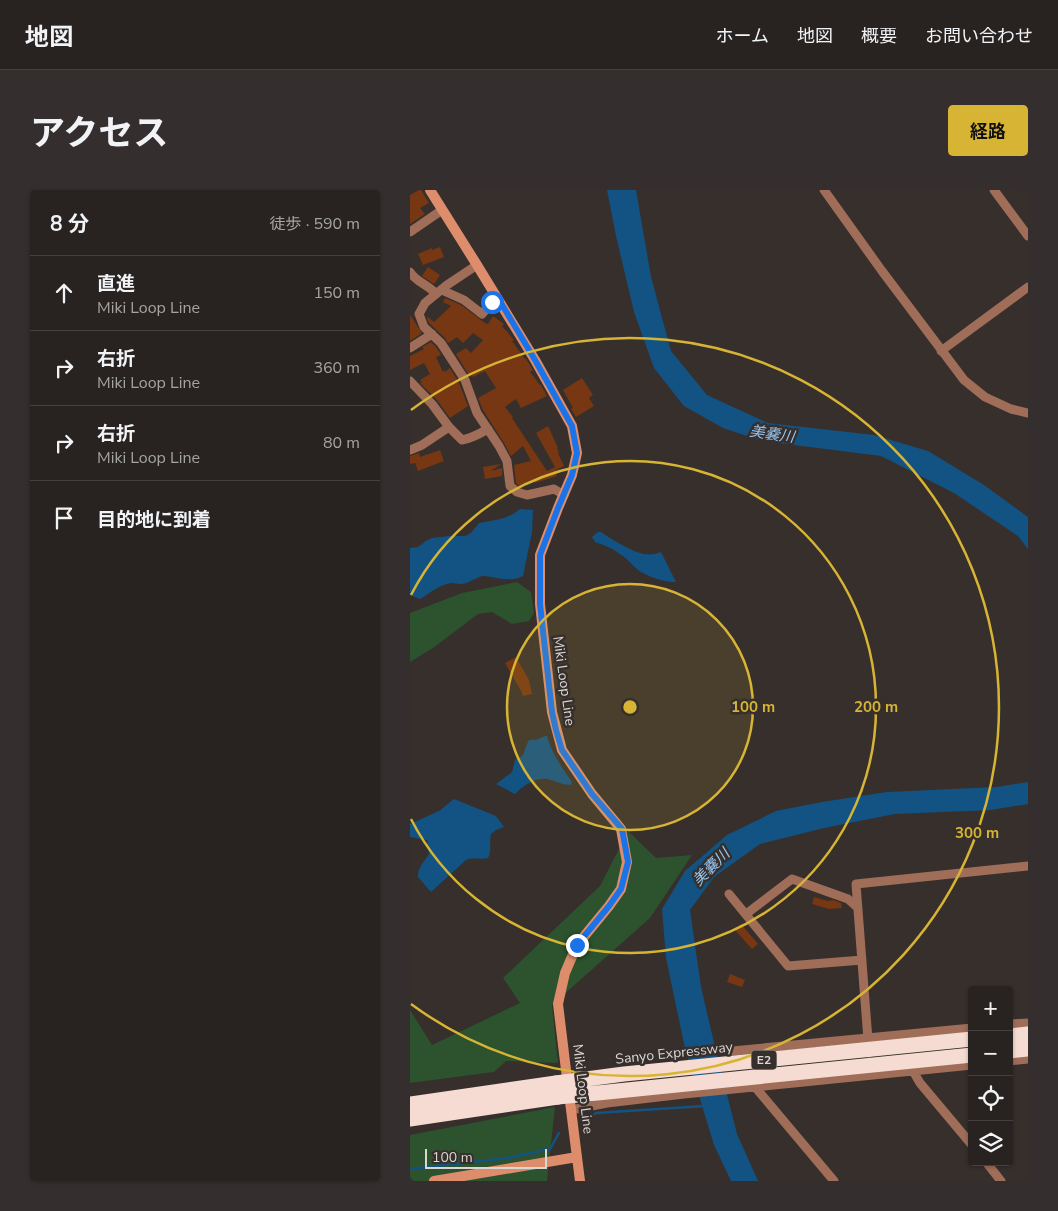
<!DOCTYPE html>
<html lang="ja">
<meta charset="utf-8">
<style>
body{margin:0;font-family:"Nunito Sans","Noto Sans JP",sans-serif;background:#342f2e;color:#f1f3f6}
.controls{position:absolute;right:15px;bottom:15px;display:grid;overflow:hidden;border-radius:5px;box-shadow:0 1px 4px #0004}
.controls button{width:45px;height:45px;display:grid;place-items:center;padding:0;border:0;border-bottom:1px solid #44403f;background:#282321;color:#f1f3f6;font:25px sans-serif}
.scale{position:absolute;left:15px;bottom:12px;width:122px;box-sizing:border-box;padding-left:5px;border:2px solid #dad6d4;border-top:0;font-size:14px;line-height:18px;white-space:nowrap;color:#dad6d4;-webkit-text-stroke:4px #362f2c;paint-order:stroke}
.stop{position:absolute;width:15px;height:15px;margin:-11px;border:4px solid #1a73e8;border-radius:50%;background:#fff}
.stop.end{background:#1a73e8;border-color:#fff;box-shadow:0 1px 5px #0008}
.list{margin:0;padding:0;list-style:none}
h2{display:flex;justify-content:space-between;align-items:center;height:65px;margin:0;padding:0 20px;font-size:21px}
h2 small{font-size:16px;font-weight:400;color:#a5a4a5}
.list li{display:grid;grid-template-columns:32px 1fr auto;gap:15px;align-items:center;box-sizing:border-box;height:75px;padding:0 20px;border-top:1px solid #44403f}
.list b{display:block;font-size:19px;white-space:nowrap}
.list p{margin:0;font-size:16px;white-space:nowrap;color:#a5a4a5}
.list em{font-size:16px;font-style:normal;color:#a5a4a5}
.icon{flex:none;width:28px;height:28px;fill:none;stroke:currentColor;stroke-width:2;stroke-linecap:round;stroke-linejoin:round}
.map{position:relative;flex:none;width:618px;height:991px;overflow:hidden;border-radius:5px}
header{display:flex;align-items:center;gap:30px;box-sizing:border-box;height:70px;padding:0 25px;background:#282321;border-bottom:1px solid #44403f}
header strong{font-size:24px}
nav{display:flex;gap:28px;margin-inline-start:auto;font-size:18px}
.intro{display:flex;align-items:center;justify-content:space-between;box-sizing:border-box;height:120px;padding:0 30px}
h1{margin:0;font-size:35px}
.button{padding:12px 22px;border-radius:5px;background:#d7b434;color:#111;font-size:18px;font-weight:700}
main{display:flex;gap:30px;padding:0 30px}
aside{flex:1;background:#282321;border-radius:5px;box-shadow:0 1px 4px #0004}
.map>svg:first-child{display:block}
.green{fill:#2c522e}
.water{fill:#135383}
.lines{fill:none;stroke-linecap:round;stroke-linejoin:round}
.stream{stroke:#135383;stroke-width:2.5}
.building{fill:#763712}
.street{stroke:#9f6d58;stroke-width:9}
.secondary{stroke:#dd8d6b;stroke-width:10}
.highway{stroke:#f5dbd1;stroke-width:15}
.highway-bridge{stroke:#f5dbd1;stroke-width:15}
.route{stroke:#1a73e8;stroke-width:6}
.ring{fill:none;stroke:#d7b434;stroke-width:2.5}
.labels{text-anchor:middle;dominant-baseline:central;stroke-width:5;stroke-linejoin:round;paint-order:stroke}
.shield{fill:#362f2c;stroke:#a9a4a2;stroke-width:1}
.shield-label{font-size:12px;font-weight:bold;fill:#dad6d4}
.street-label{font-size:14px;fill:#dad6d4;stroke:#362f2c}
.water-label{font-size:15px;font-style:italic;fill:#97c6f0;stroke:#362f2c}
.centre{fill:#d7b434;stroke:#362f2c;stroke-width:2.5}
.ring-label{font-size:15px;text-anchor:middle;font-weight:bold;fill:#d7b434;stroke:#362f2c;stroke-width:5;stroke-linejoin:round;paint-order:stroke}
</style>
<header>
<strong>地図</strong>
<nav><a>ホーム</a><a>地図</a><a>概要</a><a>お問い合わせ</a></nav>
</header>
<div class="intro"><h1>アクセス</h1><a class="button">経路</a></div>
<main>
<aside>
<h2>8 分<small>徒歩 · 590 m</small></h2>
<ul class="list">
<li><svg class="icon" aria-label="ahead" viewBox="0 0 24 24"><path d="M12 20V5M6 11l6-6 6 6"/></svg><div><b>直進</b><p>Miki Loop Line</p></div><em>150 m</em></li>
<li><svg class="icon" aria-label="right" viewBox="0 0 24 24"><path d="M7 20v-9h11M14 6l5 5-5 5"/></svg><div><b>右折</b><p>Miki Loop Line</p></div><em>360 m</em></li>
<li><svg class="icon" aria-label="right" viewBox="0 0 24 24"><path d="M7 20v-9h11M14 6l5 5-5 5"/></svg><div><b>右折</b><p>Miki Loop Line</p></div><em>80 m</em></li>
<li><svg class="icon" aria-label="arrive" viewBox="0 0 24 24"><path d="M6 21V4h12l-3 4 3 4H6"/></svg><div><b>目的地に到着</b></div></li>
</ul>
</aside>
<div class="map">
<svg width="618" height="991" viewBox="0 0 618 991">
<rect width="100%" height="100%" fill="#362f2c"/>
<path class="green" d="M107,392L121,402L124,423L119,431L102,434L82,422L68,424L23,458L0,472V423L52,403Z
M218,641L246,668L282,665L240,728L142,815L148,873L96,871L84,882L0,893V820L22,855L110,813L93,788L190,696Z
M145,917L137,991H0V945Z"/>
<path class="water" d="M197,0H226L241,87L261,161L297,205L358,233L464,245L518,261L574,295L618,327V359L608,346L544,303L471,266L352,251L313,238L274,216L244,178L224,122L206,46Z
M110,319L123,320L122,342L113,386C100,393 87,387 74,386C68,386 63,391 56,393C51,395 46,393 41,393C29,395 20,403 10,409L0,405V358L8,357L16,351L22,348L39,346H55L61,343L69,333C85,330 97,330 110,319Z
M188,342H191C201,349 224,363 235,364C241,365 246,364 251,362L266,392C256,393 236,386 228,380C222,375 217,368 210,364C202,358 194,355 185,352L182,347Z
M135,546H137C142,564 152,577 162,592L161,595C153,595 148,592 141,590C128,585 114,595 105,604L86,594L102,582L105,570L113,565L116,556L119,550H126Z
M618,592V614L581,620L485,624L414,638L350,654L304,687L280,720L291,797L305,857L327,944L348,991H321L304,955L276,863L256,768L252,719L275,681L317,645L366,621L412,612L477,602L587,597Z
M44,609L86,626L94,637L86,640L81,644C79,653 82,661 78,668C71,670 62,667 56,670L21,702L8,687C7,678 15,671 19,664L17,650L0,647V634L29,621Z"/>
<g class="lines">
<path class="stream" d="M173,933L186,923L295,916
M0,979L97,968L140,959L149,943"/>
</g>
<path class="building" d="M9,0H11L19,13L10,18L15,24L0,34V5Z
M30,57L34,67L13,75L8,64L22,58V60Z
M18,77L30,85L24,94L12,86Z
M35,108L51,115L75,133L78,134L83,126L94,134L92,136L104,150L102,151L115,169H116L123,180L120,182L130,195H131L137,206L111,218L106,209L95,217L103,227L102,228L137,281L145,277L126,243L138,236L148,258H147L149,263H148L154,276L146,280L145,278L147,283L146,284L147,286L125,293V291L109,296L106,293L104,275L121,271L113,256L101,266L94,253L73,220L68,208L86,198L75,181L63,187L62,185L60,187L46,164L56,158L61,163L73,150L63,143L53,153L47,147L38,153L35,148L19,133L17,128L18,127L24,132L41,116L33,112Z
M0,125L12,143L0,151Z
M21,152L26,157L31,165L26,167L33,182L35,180V182L40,178L49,193L58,216L40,228L27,210L10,193L12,192L10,190L20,184L14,173L0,180V166L14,159L12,157Z
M172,188L183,205L179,208L184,216L166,227L161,219L163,218L153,200Z
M30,260L34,271L8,281L5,273L0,274V266L9,263L10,267Z
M91,274L81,281L92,278V286L75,289L73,277Z
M106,467L119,490L122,504L113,506L111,501L95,473Z
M404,707L418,711L423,710L431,713L432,718L419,719L402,714Z
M331,734L348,754L342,759L325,740Z
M320,784L335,790L332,797L317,792Z"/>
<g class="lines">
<path class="street" d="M414,0L472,81L554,190L575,207L601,219L618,223
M584,0L618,46
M0,42L32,20
M67,75L37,95L15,113L9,124L14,137L31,153L55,190L67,223L89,256L97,271L100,296L107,302L117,305L144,299L154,305
M0,82C6,92 19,95 26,104
M32,99L34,101L54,110L72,124L82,112L87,108
M0,158L22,144
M531,161L618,97
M0,191L22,214L39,237L52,250C59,249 71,243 78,239
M0,260L12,255L39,237
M319,704L378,776L452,770
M336,724L382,689L438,709L448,718
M599,834L618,833
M322,861L562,838
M459,863L446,694L618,676
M599,871L618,869
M503,881L510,893L562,955
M346,898L424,991
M161,920L197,913L274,904L562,875
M576,972L591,991"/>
<path class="secondary" d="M20,0L67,75L125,170L162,236L167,263L162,285L148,318L130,365V414L142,522L152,560L182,604L211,639L217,672L211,699L199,716L167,755L155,783L148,814L156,880L170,991
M24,991L167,967"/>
<path class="highway" d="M599,846L618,844
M599,861L618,859
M0,914L146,893
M0,929L148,907"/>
<path class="highway-bridge" d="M146,893L214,884L562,849
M148,907L562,865"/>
</g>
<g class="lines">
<path class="route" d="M82,112L88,108L125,170L162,236L167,263L162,285L148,318L130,365V414L142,522L146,540L152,560L182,604L212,639L218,672L211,699L199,716L167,755"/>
</g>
<circle cx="220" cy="517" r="123" fill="#d7b434" fill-opacity=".12"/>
<g class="ring">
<circle cx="220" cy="517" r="123"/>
<path d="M1 405A246 246 0 1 1 1 629"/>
<path d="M1 220A369 369 0 1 1 1 814"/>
</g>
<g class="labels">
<rect class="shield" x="341.5" y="860.5" width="25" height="19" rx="4"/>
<g class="shield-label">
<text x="354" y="870">E2</text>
</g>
<g class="street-label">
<text transform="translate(154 491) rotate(82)">Miki Loop Line</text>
<text transform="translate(264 863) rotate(-6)">Sanyo Expressway</text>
<text transform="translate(173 899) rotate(83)">Miki Loop Line</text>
</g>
<g class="water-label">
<text transform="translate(362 244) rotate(8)">美嚢川</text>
<text transform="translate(301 677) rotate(-45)">美嚢川</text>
</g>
</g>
<circle cx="220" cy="517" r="8" class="centre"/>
<g class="ring-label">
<text x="343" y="522">100 m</text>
<text x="466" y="522">200 m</text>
<text x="567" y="648">300 m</text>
</g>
</svg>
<div class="controls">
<button>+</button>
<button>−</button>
<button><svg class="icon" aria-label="locate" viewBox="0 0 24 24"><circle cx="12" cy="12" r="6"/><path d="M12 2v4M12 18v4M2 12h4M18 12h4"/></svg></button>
<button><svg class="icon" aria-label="layers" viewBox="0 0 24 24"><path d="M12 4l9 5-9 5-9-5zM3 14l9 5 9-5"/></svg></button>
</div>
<div class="scale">100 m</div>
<div class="stop" style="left:82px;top:112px"></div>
<div class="stop end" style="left:167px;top:755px"></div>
</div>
</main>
